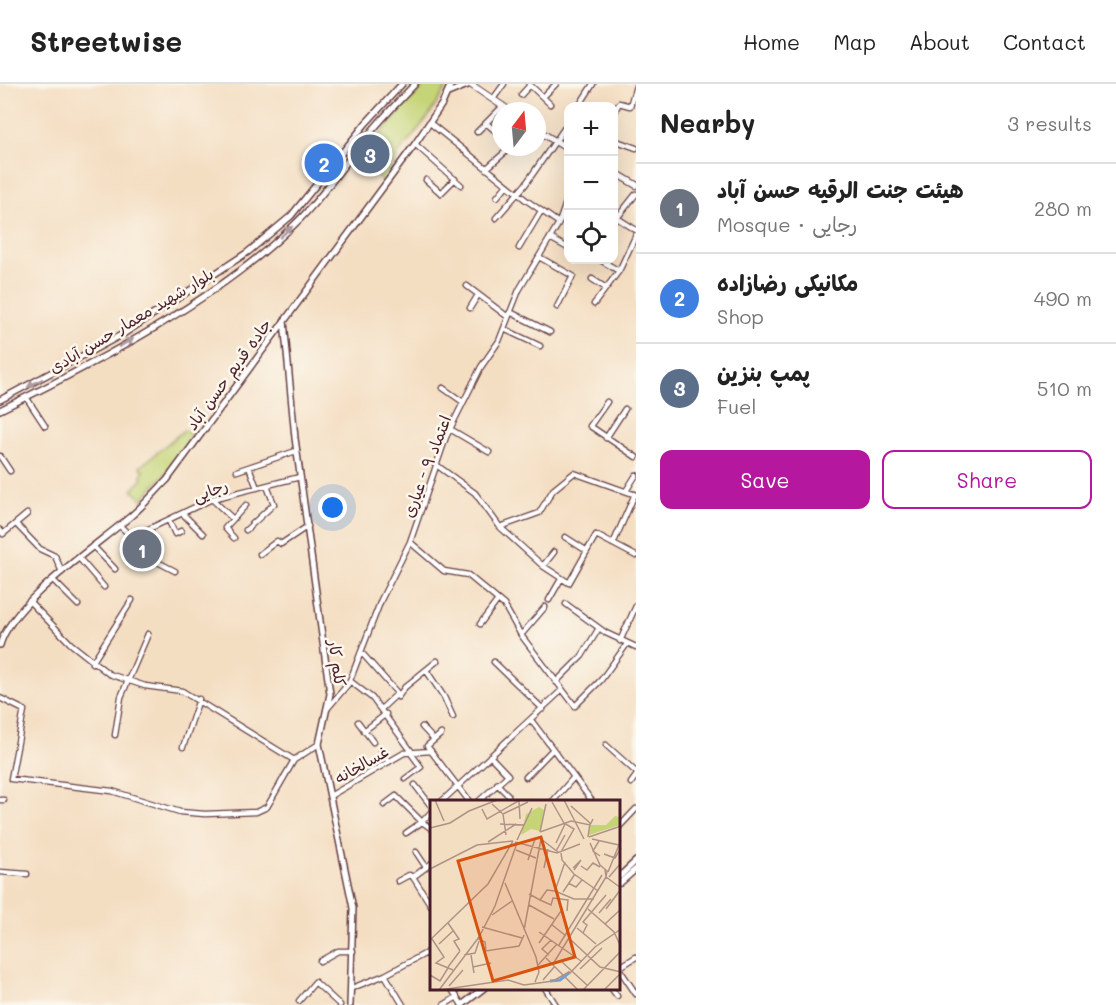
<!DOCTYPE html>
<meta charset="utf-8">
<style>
body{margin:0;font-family:Mali,"Playpen Sans Arabic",sans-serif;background:#f6f6f6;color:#222}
.controls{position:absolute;right:18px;top:18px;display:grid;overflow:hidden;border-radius:12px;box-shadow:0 6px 24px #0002}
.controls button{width:54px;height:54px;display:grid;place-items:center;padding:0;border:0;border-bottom:2px solid #e0e0e0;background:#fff;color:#222;font:30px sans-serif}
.compass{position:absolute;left:492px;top:18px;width:54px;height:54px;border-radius:50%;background:#fff;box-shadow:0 6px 24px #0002;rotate:16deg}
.you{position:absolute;left:333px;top:424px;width:21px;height:21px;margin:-15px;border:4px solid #fff;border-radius:50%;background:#1a73e8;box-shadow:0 0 0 9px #1a73e833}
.badge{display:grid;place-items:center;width:39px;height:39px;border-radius:50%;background:#b5179e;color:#fff;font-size:20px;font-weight:700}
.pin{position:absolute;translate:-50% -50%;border:3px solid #fff;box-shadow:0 2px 6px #0006}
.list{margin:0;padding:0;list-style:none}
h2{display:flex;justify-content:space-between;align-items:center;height:78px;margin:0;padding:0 24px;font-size:26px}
h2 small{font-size:20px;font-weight:400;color:#767676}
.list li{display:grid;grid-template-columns:39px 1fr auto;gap:18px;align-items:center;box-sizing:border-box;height:90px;padding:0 24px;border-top:2px solid #e0e0e0}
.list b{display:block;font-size:22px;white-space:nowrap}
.list p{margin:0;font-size:20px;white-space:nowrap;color:#767676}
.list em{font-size:20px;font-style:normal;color:#767676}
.actions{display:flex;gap:12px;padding:18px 24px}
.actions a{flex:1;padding:14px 0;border:2px solid #b5179e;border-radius:12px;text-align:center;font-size:21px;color:#b5179e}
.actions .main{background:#b5179e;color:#fff}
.icon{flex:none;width:33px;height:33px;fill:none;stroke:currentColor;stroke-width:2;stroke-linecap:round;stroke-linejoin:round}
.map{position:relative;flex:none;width:636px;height:921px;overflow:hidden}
header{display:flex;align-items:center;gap:36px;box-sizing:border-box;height:84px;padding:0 30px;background:#fff;border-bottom:2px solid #e0e0e0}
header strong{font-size:28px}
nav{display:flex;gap:33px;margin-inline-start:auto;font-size:21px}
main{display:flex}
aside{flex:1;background:#fff}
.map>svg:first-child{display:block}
.green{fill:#c4d476;stroke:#877a50;stroke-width:1.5}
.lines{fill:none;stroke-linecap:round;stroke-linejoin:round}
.minor-casing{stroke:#643c42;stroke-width:7}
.tertiary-casing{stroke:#643c42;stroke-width:8}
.secondary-casing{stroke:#643c42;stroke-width:8}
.minor{stroke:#fff;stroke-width:4.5}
.tertiary{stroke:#fff;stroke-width:5}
.secondary{stroke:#fff;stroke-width:6}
.oneway{fill:#ae9aa0}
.labels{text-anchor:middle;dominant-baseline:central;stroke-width:5;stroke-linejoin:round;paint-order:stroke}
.street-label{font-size:16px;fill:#4a1f2b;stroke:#fbf7ec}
.inset-river{fill:none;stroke:#6aa3d9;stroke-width:3}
.inset-road{fill:none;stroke:#b09286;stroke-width:1.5}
.view{fill:#d8530f;fill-opacity:0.15;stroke:#d8530f;stroke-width:3}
.inset-edge{fill:none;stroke:#4a1f2b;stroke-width:3}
</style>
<header>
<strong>Streetwise</strong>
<nav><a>Home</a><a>Map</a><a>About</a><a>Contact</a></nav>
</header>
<main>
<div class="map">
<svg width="636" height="921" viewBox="0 0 636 921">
<rect width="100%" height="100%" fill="#fbf7ec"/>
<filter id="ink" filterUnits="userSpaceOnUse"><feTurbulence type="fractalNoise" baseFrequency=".0167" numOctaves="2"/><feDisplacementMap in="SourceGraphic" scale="12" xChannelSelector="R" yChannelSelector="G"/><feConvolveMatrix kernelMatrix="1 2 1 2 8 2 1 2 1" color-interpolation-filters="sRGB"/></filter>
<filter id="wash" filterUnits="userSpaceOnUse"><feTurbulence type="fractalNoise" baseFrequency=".008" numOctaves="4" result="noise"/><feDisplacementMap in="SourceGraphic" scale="24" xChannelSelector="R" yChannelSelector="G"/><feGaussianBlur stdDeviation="1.35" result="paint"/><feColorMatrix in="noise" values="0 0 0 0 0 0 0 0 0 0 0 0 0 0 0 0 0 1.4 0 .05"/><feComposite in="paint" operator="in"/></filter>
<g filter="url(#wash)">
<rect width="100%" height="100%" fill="#f4dec2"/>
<path class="green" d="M425,0H449L428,33L399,69L385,100L371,86L388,67L377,54Z
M184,346L192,352L176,379L142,415L132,406L143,395L140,392L144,387L140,383Z"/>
</g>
<g filter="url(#ink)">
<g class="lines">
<g class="minor-casing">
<path id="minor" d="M529,0L550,20
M521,11L530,1
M543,13L556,0
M493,15L504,0
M579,22L593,0
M614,29L619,19L630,22L636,2
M430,39L526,116L559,139
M486,39L499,50
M477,48L503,22
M614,56L636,64
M415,60L461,101
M486,85L511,63
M426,96L441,109L455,95
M636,110L617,134L636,146
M497,113L507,101
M496,134L525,101L568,39
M561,134L568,139
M550,154L568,164
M519,164L541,127
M539,173L573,192L557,223
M588,176H590
M602,177L619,187
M592,195L606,204
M467,202L508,233
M594,220L619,187L636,151
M470,224L478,211
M510,228L550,248
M504,245L540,262
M443,304L463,318
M26,313L45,342
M607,318L590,342L636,373
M450,345L489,368
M606,354L625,325
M0,372L10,387
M435,380L475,409L500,443L539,429L553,406L574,389L636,411
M249,383L257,404
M237,387L296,367
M626,407L636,391
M212,415L233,435
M183,430L203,450
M169,437L175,450L181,447
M16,440L40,465L55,472L62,488
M120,442L132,453L151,461L148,473L175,487
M500,443L543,482L569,499L596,451L636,472
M0,446L3,450L27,430
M246,446L274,420L267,402
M132,453L212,415L300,393
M565,453L587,467
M234,454L225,444L246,421
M410,458L444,487L468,491L504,521L521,551L575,622L601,596L627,560
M613,460L635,410
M94,463L115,485
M260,470L277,457L281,460L308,442
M79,474L104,503
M543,482L554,468
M53,496L78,521
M549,516L561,495
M30,518L71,560L109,590L145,602L182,607L294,676
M566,520L606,549L636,563
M480,540L498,516
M521,551L545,523
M620,557L636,522
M361,568L399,611
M494,578L543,625
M92,579L132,516
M426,586L444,613L453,633
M350,597L372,614L412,668
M556,598L582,572L599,544
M0,614L24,626L11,695L112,707L180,728L205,730L256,728L267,723L294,676L319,660
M327,625L349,599L381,516L410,458L446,353L481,283L499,257L519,206L559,139L568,113
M381,625L396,611L398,613L405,603L437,577
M531,636L592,717
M358,638L373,658
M422,643L434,656
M364,647L386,630
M441,650L427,662L469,717
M115,651L121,613L148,550
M606,661L636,688
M183,663L199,615
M381,667L389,678
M526,693L552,666
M405,695L421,683L410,668
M631,699L636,692
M497,700L508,711
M415,701L432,723
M330,712L404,669L431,667
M0,716H4
M442,717L562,606
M479,717L508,691L490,672
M553,717L574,693
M384,721L396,712L422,738L432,745
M620,742L636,725
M406,749L422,738L432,727
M416,768L426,783
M432,779L413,793L432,823
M0,788L27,790
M398,797L409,791L413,793
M427,868L432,876
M320,877L338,867H353
M620,883L636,873
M620,886L636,910
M385,891L403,921
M352,904L385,891L432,866
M451,904L462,921
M545,904L556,921
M611,904L617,912
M299,917L315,898L340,921
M444,921L457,913"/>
</g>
<g class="tertiary-casing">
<path id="tertiary" d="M448,9L470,0
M284,237L295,354L330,610L319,660L353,824L350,921
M0,316L125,249L248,168L291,132L366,39L402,0
M0,326C98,278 219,215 296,139C323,113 342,82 366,54C381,35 398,18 415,0
M0,561C12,518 96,462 131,432C144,421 155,408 167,396L415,60L442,20L451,0
M620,792L636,777
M620,799L636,785
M462,921L484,904"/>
</g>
<g class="secondary-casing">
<path id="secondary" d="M470,0L510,27
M537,46L568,65
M614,88L636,101"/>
</g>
<use href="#minor" class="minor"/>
<use href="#tertiary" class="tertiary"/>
<use href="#secondary" class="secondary"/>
</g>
<defs><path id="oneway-solid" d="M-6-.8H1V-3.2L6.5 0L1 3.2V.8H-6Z" transform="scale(1.5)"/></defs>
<g class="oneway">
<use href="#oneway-solid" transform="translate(286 148) rotate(-42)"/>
<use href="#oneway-solid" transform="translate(126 259) rotate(-30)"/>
<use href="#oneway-solid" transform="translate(35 299) rotate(153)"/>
</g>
</g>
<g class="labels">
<g class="street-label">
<text transform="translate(131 236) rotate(-31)">بلوار شهید معمار حسن آبادی</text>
<text transform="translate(228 290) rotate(-54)">جاده قدیم حسن آباد</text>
<text transform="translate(426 382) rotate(-69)">اعتماد ۹ - عیاری</text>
<text transform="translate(210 406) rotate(-21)">رجایی</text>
<text transform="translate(338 579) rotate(82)">کلم کار</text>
<text transform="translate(361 680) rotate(-30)">غسالخانه</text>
</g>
</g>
<g transform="translate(430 716)">
<rect width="190" height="190" fill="#f4dec2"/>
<path d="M109,7L114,10L110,31L101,29L91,35L96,14ZM185,16L190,17V25L159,35L160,25H176Z" fill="#c4d476"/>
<path class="inset-river" d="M120,181L130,180L140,172"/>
<path class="inset-road" d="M5,0L14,21M134,0L154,39M89,1L90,19M122,2L134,23L144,29L132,50M62,4L73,14L76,35M141,6L160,23L158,37M52,9L57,19L90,0M73,14L98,2M70,24L94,25M0,28L20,23L39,11L67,0M110,32L141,21L160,25L163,19M110,32L116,4M159,37L191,26M111,39L128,52M162,39L189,45M87,40L102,8M169,41L163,51L170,56M58,42L86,24M85,42L127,53L150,44M126,43L135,24M160,43L170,65L177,71L176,77L175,70M86,50L106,58M126,51L135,35M131,53L132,60L144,74L168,91M174,54L185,58L191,48M98,60L105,39M151,66L157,70L163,63L170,67M114,68L118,49M143,68L151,60L144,70M0,69L47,45L83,41M178,72L191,40M176,77L191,88M179,77L191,63M75,83L106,157L109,172L105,182M138,83L146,87L152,80M125,91L135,62M133,92L145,74M99,94L110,100L117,90L125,91L144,99M144,99H164M110,100L121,105L123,98L138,100L137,111M99,105L124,119M158,109L184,132L191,147M176,109L191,89M169,113L181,99M62,115L82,101M18,123L29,139L24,141L30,151M121,124L136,136M175,124L191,109M52,127L92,138M147,128L166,144M94,130L111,39M109,132L151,161M153,133L157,125L153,122L176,95M47,138L55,142L56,151L89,146L94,135M2,139L14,157L6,163L23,170M0,140L58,84L83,41M141,140L170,167L191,172M109,143L131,111M9,144L24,130M129,145L172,75M34,155L45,153L49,141M41,155L44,173M119,155L112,149L121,140M116,158L134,176M132,162L157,185M123,164L176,77M108,165L127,144M18,167L30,151M43,167L61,163M150,169L172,148M140,173L165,147L191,129M0,175L10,181L18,168M135,177L148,190M113,180L125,166M19,186L33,170M9,190L49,137L65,106L87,43M10,190L78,180L94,185L123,181L139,172M153,190L191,151M174,190L191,173"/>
<path class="view" d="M111,37L145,157L63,181L28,61Z"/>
<rect width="190" height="190" class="inset-edge"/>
</g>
</svg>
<div class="controls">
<button>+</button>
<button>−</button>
<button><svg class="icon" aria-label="locate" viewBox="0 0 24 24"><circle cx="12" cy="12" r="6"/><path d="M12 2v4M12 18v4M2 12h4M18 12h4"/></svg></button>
</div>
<svg class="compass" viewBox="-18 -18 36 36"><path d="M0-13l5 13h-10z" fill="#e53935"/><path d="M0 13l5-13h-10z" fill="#767676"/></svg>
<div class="you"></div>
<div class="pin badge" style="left:142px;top:465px;background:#6b7280">1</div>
<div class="pin badge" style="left:324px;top:79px;background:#3f7fe0">2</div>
<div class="pin badge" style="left:370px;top:70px;background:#5c6f8a">3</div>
</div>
<aside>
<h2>Nearby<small>3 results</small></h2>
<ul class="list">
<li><span class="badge" style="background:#6b7280">1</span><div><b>هیئت جنت الرقیه حسن آباد</b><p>Mosque · رجایی</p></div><em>280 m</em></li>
<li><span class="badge" style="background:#3f7fe0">2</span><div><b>مکانیکی رضازاده</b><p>Shop</p></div><em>490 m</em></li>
<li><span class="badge" style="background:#5c6f8a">3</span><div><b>پمپ بنزین</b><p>Fuel</p></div><em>510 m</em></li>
</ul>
<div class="actions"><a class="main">Save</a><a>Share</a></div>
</aside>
</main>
